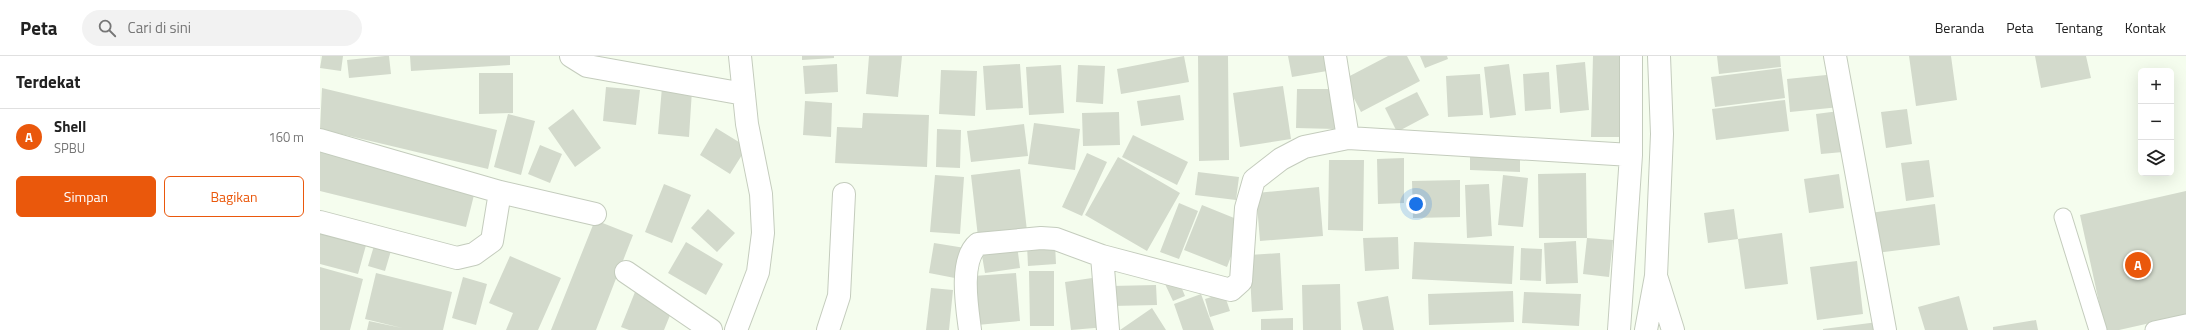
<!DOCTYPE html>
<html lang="id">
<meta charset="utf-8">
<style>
body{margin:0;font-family:"Titillium Web",sans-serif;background:#f2f2f2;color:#222}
.controls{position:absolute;right:12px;top:12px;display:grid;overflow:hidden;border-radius:6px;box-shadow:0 4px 16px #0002}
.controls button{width:36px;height:36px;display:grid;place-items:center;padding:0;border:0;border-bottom:1px solid #e0e0e0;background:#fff;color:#222;font:20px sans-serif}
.you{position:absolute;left:1096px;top:148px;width:14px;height:14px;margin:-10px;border:3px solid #fff;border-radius:50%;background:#1a73e8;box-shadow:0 0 0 6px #1a73e833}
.badge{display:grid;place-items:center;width:26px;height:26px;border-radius:50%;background:#ea580c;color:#fff;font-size:13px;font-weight:700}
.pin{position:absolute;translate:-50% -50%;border:2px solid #fff;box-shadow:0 1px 4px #0006}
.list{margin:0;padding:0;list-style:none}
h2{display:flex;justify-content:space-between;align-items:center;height:52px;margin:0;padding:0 16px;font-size:17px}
h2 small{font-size:13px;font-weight:400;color:#767676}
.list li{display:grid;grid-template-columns:26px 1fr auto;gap:12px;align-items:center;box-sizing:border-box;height:56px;padding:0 16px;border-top:1px solid #e0e0e0}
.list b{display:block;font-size:15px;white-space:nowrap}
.list p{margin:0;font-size:13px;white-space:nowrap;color:#767676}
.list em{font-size:13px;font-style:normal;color:#767676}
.actions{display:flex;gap:8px;padding:12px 16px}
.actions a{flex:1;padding:9px 0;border:1px solid #ea580c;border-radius:6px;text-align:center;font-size:14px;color:#ea580c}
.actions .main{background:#ea580c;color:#fff}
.icon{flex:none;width:22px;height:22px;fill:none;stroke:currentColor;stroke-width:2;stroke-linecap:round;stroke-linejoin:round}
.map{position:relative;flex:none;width:1866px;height:274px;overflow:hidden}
header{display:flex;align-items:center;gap:24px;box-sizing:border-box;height:56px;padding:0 20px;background:#fff;border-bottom:1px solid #e0e0e0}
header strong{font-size:19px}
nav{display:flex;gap:22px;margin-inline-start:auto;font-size:14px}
.search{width:280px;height:36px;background:#f2f2f2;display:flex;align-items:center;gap:10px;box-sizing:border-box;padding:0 14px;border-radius:22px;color:#767676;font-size:15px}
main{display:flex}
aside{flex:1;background:#fff}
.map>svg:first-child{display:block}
.building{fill:#d3dacc}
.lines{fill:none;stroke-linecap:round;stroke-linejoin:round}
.service-casing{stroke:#c4ccbd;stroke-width:19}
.minor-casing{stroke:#c4ccbd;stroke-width:24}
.service{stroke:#fff;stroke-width:17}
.minor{stroke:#fff;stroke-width:22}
</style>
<header>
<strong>Peta</strong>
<div class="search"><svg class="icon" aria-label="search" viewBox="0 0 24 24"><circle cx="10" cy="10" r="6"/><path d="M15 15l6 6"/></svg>Cari di sini</div>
<nav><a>Beranda</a><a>Peta</a><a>Tentang</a><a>Kontak</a></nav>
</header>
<main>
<aside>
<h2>Terdekat<small></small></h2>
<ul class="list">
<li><span class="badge">A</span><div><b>Shell</b><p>SPBU</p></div><em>160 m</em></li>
</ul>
<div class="actions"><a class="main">Simpan</a><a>Bagikan</a></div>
</aside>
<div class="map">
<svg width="1866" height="274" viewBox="0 0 1866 274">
<rect width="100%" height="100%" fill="#f5fdee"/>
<path class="building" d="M2,0H23L21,15L0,12Z
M65,0H69L71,18L29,22L27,4Z
M90,0H190V9L91,15Z
M482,0H514V2L482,4Z
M549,0H582L578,41L546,38Z
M864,0L869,26L801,38L797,13Z
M878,0H908L909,104L879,105Z
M968,0H1004L1007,15L972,21Z
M1068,0H1087L1100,25L1041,56L1024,23Z
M1100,0H1127L1128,3L1105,12Z
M1273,0H1304L1302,81H1271Z
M1397,0H1460L1461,11L1399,18Z
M1589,0H1631L1637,44L1596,50Z
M1715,0H1766L1771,22L1721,32Z
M1265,6L1269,54L1240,57L1236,9Z
M517,8L518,36L485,38L483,10Z
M700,8L703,52L666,54L663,10Z
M1189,8L1196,59L1170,62L1164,11Z
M741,9L744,57L709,59L706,11Z
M758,9L785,10L783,48L756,46Z
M1461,12L1465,42L1395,51L1391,21Z
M621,14L657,15L655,60L619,58Z
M1229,16L1231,53L1205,55L1203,18Z
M159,17H193V57L159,58Z
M1160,18L1163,59L1128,61L1126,20Z
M1516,18L1520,51L1470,56L1467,23Z
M963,30L971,83L920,91L913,37Z
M286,31L320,34L316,69L283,65Z
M342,31L372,34L369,81L338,78Z
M2,32L177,74L168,113L0,73Z
M977,33H1016L1015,73L976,72Z
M1097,36L1109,59L1077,76L1065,52Z
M860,39L864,64L821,70L817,45Z
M1465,44L1469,75L1396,84L1392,53Z
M485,45L512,47L511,81L483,79Z
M253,53L281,92L255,111L228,72Z
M1587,53L1592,88L1566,92L1561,56Z
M1519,55L1523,96L1501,98L1496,58Z
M799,56L800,89L763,90L762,57Z
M543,57L609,59L607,111L515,107L517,71L542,72Z
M188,58L215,65L201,119L174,111Z
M714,67L760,73L755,114L708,108Z
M704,68L708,100L651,106L647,75Z
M396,72L427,91L410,118L380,99Z
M617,73L641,74L640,112L616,111Z
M813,79L868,106L857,129L802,101Z
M220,89L242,98L230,127L208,118Z
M0,96L155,135L146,171L0,135Z
M767,97L787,106L762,160L742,151Z
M1150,97L1200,99V116L1150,114Z
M798,101L860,137L827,195L765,159Z
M1084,102V147L1058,148L1057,103Z
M1009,104H1044L1043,175L1008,174Z
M1609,104L1614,141L1586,145L1581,107Z
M700,113L707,175L658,181L651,119Z
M878,116L919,121L916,144L875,139Z
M1266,117L1267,182H1219L1218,118Z
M1519,118L1524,152L1489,157L1484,123Z
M615,119L644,121L640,178L610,176Z
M1183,119L1208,122L1203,171L1178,169Z
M1140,124V161L1093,162L1092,125Z
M344,128L371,139L352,187L325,176Z
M1169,128L1172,180L1147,182L1145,129Z
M999,131L1003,180L940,185L936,137Z
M1866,135V259L1799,274H1785L1760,159Z
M859,147L878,155L859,203L840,196Z
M1615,148L1620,189L1556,197L1550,157Z
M882,149L924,166L907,211L864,194Z
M388,153L415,177L397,196L371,172Z
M1414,153L1418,183L1388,187L1384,157Z
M275,164L313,179L276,274H231Z
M0,169L48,182L38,218L0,208Z
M1462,177L1468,228L1425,233L1418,183Z
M1078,181L1079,213L1045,215L1043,182Z
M1267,182L1293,184L1289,221L1263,218Z
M56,183L73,188L65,215L48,210Z
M1256,185L1258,227L1226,228L1224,187Z
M366,186L403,208L386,239L348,217Z
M1094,186L1194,190L1192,228L1092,223Z
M614,187L645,192L640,223L609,217Z
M735,188L736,208L708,210L707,189Z
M697,189L700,212L665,217L661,194Z
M1201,192L1222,193L1221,225L1200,224Z
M960,197L963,254L932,256L929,199Z
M190,200L241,222L218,274H186L193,257L169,247Z
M1537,205L1543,258L1497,264L1490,211Z
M0,211L43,223L30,274H0Z
M709,215H734V270H710Z
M56,217L132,236L123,274H47L49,265L82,272L45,263Z
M696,217L700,265L657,269L653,220Z
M143,221L167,228L156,269L132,262Z
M779,221L786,271L751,274L745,226Z
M858,223L865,240L853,245L845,228Z
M1020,228L1021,274H983L982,229Z
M836,229L837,249L792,250L791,230Z
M611,232L633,234L629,274H606Z
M1193,235L1194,266L1109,269L1108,238Z
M315,236L353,252L344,274H309L301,271Z
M1204,236L1261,238L1259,270L1202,267Z
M904,237L910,255L890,261L885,243Z
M881,238L894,274H863L854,248Z
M1068,240L1074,274H1043L1037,246Z
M1639,240L1648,274H1605L1598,251Z
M832,252L846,274H800Z
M973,262V274H941V263Z
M1716,264L1718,274H1673V271Z
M1558,266L1559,274H1503V273Z"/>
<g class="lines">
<g class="service-casing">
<path id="service" d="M1743,161L1778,274
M1834,274L1866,267"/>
</g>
<g class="minor-casing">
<path id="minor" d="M251,0L267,10L424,38
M1015,0L1028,82
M1515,0L1565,274
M0,84L180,136L275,158
M0,166L137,202L154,198L172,185L180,136
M782,200L788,274
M306,216L391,274
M1337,223L1353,274
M416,274L438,216L443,177L441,138L427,68L420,0
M508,274L519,240L524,138
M650,274C647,251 639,204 658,188L721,182L736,183L782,200L911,234L921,225L926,152L934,124L961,103L984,91L1028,82L1311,99
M1299,274L1311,99V0
M1326,274L1336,220L1342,78L1339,0"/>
</g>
<use href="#service" class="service"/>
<use href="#minor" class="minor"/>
</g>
</svg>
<div class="controls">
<button>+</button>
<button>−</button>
<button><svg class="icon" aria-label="layers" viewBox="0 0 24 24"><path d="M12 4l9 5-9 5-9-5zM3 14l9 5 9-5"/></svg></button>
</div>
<div class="you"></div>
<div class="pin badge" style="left:1818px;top:209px">A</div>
</div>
</main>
